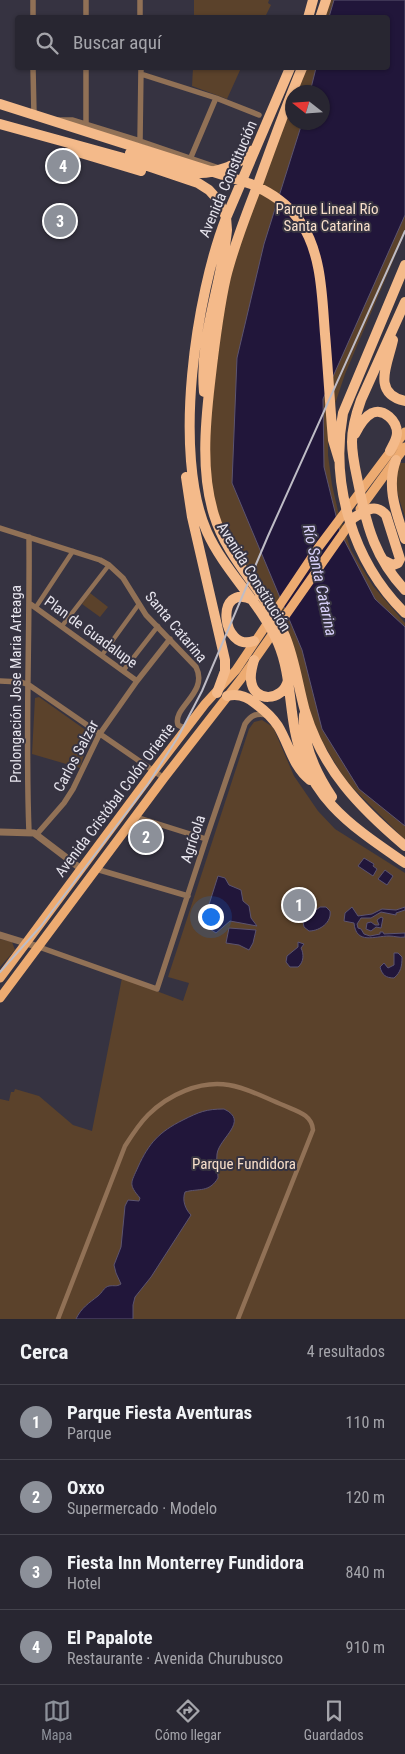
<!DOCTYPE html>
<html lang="es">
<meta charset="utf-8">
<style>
body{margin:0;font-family:"Roboto Condensed",sans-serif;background:#34323d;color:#f1f3f6}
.compass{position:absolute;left:285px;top:85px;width:45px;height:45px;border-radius:50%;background:#282631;box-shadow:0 1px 4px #0004;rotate:287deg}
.you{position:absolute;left:210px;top:916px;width:18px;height:18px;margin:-12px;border:4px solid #fff;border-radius:50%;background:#1a73e8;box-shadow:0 0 0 8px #1a73e833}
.badge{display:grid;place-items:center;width:32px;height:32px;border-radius:50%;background:#8c9099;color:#fff;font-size:16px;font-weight:700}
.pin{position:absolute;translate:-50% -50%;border:2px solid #fff;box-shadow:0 1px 5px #0006}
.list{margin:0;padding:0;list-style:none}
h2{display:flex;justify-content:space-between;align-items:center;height:65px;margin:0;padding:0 20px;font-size:21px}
h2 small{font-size:16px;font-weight:400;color:#a5a5ab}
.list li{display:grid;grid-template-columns:32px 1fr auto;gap:15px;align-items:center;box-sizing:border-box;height:75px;padding:0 20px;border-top:1px solid #44434d}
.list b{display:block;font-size:19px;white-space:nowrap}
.list p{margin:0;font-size:16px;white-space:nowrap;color:#a5a5ab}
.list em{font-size:16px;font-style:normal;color:#a5a5ab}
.icon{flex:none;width:28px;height:28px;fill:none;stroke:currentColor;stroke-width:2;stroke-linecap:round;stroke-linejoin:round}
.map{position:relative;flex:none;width:405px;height:1319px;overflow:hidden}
.search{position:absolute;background:#282631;box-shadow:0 1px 4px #0004;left:15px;right:15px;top:15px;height:55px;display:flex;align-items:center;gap:12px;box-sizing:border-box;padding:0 18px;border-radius:5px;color:#a5a5ab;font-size:19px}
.sheet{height:365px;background:#282631}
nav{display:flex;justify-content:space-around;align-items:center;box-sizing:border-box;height:70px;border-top:1px solid #44434d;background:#282631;font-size:14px;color:#a5a5ab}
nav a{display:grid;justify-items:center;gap:2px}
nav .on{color:#8c9099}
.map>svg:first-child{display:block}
.green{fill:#5b422b}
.water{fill:#21163a;stroke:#5c5470}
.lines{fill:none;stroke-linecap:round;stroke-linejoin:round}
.pedestrian{stroke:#917156;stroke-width:4.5}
.minor{stroke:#917156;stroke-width:5.5}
.tertiary{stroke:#917156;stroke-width:7}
.primary{stroke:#edab71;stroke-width:9}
.trunk{stroke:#f4ba8a;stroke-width:10}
.rail{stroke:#bebcc6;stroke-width:2}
.labels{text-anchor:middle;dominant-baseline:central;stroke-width:4;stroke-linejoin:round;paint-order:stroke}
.street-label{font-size:15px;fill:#e7e5ee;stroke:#363341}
.park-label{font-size:15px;fill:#f7deca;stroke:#363341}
.water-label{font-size:16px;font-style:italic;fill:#d8d0fa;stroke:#363341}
</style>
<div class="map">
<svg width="405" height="1319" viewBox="0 0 405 1319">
<rect width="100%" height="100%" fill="#363341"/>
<path class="green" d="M194,0H269L268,3L271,5L265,17H194Z
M331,0H405V233L345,374L333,410L328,433V455L332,485L338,511L351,550L373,586L405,623V840L350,785L341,773L323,743L311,717L299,668L217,519L211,480L208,442L214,345L238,243L292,98V122H322V92H295L305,68H388V18L324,17Z
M193,68H241L227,99L192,86Z
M398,463H405V517C398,495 393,485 398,463Z
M90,593L108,607L100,617L82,604Z
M39,697L87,731L89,739L80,768L32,754L35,698Z
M262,720L273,727L294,776L318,811L335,829L405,873V1319H0V1099L9,1101L11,1092H14L15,1089L39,1096L73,1125L92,1131L122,978L183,1001L189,983L168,977L249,729L254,722Z
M0,939L12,942L15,950L0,967Z"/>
<path class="water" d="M334,0H405V215L323,399L324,467L340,532L375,599L405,627V826L359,789L322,729L302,650L232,483L237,358L264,244L302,123L322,122V92H310L316,68H388V18L329,17Z
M364,858L374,864L373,866L377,869L373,876L358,866Z
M385,870L393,876L387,885L378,879Z
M218,876L225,878L229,885L241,890L243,901L249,906L251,918L257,926L230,921L216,933L201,923L206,914Z
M320,907H326L330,911C332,922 320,931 309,931L304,927L303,922L305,918Z
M352,907L358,916L372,914L382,909L396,910L405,907V910L396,913V915L381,912L371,918H361L357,924L358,928L361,929L364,934L370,936L380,934V932H383L384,934L405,933V937C399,938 395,936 389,936C375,936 356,945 354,923L344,921L345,913Z
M381,917L383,918L381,928L376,927L371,931L366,929L367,923L371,922L375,925H379L377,920Z
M229,928L256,930L253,943L249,950L239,945L226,943Z
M298,942L304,944L301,948C304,954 304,962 298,967H290L286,962L287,956L298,947Z
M394,953H398L402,957C402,966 401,972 394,978C386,978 382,975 380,967L384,963L388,968L394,965Z
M224,1109C250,1121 219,1138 217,1154C216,1162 218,1170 218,1178C209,1193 199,1188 185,1192C182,1200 185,1209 191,1215L151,1277L135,1297L133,1305V1319H76C81,1308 89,1303 98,1296C102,1293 104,1287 109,1286C115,1285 116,1287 121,1284L116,1273L114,1265L121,1247L125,1206L128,1200L139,1201L140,1198C128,1184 131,1183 138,1167C149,1143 159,1132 183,1120C199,1112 206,1109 224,1109Z"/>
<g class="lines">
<path class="pedestrian" d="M36,607L73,551
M62,626L109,565
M102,655L139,604
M123,671L158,626
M58,1319L125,1146C132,1135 139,1124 148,1115C168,1095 200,1080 229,1085C248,1088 265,1098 283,1105C296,1111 312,1114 313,1130L238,1319"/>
<path class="minor" d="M33,0V18
M86,0V18
M140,0V18
M33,68L34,115
M86,68V125
M141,74L216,98L259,115
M58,120H72L140,141L219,168
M140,141L141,68
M191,157L216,98
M0,528L100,560L109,565L123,578L146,615L196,667C209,693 172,707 178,725L186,729
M29,537C30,635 25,734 29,832
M29,603L137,681
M0,681L21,682L29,685L164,778
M136,817L206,839
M37,834L64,803L73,789L99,735L137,681L170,639
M96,869L188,896
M39,947L157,989L206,839L245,724C251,715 256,713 267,715"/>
<path class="tertiary" d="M0,832L34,833L80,868
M0,935L39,947"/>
<path class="primary" d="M360,509L405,447
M0,978L153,772L205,704L236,670L318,548L405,432
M0,998L164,778L241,679L353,519"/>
<path class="trunk" d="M308,18L313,0
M320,18L326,0
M290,68L226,218C196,295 172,454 207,532C225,572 260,602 278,643C290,671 289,701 295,731C308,799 353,827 405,863
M302,68C286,106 272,145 258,184C246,215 234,245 226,277C218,312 214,348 210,383C205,426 201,473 214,515C228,561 266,592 285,636C295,660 298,686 305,711C323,770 359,807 405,846
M0,104L251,184C271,193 289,204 301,223C322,254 322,298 325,334C328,369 330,405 333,440L339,460
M0,124L127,159L198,183L209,190L218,200L226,217L227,230C222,284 199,336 204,392
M70,148L81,153L141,171
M130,153C151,160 180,173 201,173C211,173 219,170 228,167C238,163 247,158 253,150
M405,265L343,413C330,485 353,562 405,613
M405,302L361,400C356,414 352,427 352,442C352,457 356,472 359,487C367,528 376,559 405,590
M393,340C388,364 371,393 405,401
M355,434C359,426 364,417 372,413C384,408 397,421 397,433C397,439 393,445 390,451
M396,460C386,487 396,512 405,539
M186,477L192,517L225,660V671L217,693
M355,517C366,510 376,503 386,515L400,559L398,563L393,565L383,560
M253,600C214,581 221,653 254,641
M254,660C252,667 250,674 251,680C253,703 283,702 288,680
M227,696C238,693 247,696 256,704C264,710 272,717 278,726C289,744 293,767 310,780
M304,715C302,744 316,773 332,797"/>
<path class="rail" d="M0,972L41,926L148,784L178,737L202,691L268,536L405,231"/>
</g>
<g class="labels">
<g class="street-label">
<text transform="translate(228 179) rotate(-67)">Avenida Constitución</text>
<text transform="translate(254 577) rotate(58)">Avenida Constitución</text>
<text transform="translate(176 627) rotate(50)">Santa Catarina</text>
<text transform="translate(91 632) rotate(36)">Plan de Guadalupe</text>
<text transform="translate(16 684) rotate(-90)">Prolongación Jose Maria Arteaga</text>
<text transform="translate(76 756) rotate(-62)">Carlos Salzar</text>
<text transform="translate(115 800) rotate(-53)">Avenida Cristóbal Colón Oriente</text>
<text transform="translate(193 839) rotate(-72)">Agrícola</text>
</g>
<g class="park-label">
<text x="327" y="209">Parque Lineal Río<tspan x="327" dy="17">Santa Catarina</tspan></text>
<text x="244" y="1164">Parque Fundidora</text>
</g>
<g class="water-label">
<text transform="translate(320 580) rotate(78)">Río Santa Catarina</text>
</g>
</g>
</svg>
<svg class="compass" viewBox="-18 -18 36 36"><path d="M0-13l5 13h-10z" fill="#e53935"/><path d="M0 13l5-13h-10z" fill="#a5a5ab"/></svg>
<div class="you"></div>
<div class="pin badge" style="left:299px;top:905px">1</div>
<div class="pin badge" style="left:146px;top:837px">2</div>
<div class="pin badge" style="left:60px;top:221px">3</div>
<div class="pin badge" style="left:63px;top:166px">4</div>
<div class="search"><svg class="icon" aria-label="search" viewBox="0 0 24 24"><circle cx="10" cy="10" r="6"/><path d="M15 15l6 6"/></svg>Buscar aquí</div>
</div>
<section class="sheet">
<h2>Cerca<small>4 resultados</small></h2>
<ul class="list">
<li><span class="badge">1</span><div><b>Parque Fiesta Aventuras</b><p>Parque</p></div><em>110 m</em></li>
<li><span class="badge">2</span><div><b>Oxxo</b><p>Supermercado · Modelo</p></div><em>120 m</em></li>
<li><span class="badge">3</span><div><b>Fiesta Inn Monterrey Fundidora</b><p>Hotel</p></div><em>840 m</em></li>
<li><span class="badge">4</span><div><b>El Papalote</b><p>Restaurante · Avenida Churubusco</p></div><em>910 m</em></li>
</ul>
</section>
<nav>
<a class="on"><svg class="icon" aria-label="map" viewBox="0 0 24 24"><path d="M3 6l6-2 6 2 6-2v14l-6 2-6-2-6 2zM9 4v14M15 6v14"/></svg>Mapa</a>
<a><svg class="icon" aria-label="directions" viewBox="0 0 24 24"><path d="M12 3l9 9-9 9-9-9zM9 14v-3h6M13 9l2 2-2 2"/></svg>Cómo llegar</a>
<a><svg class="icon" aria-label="saved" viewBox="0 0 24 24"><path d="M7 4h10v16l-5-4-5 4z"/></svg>Guardados</a>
</nav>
